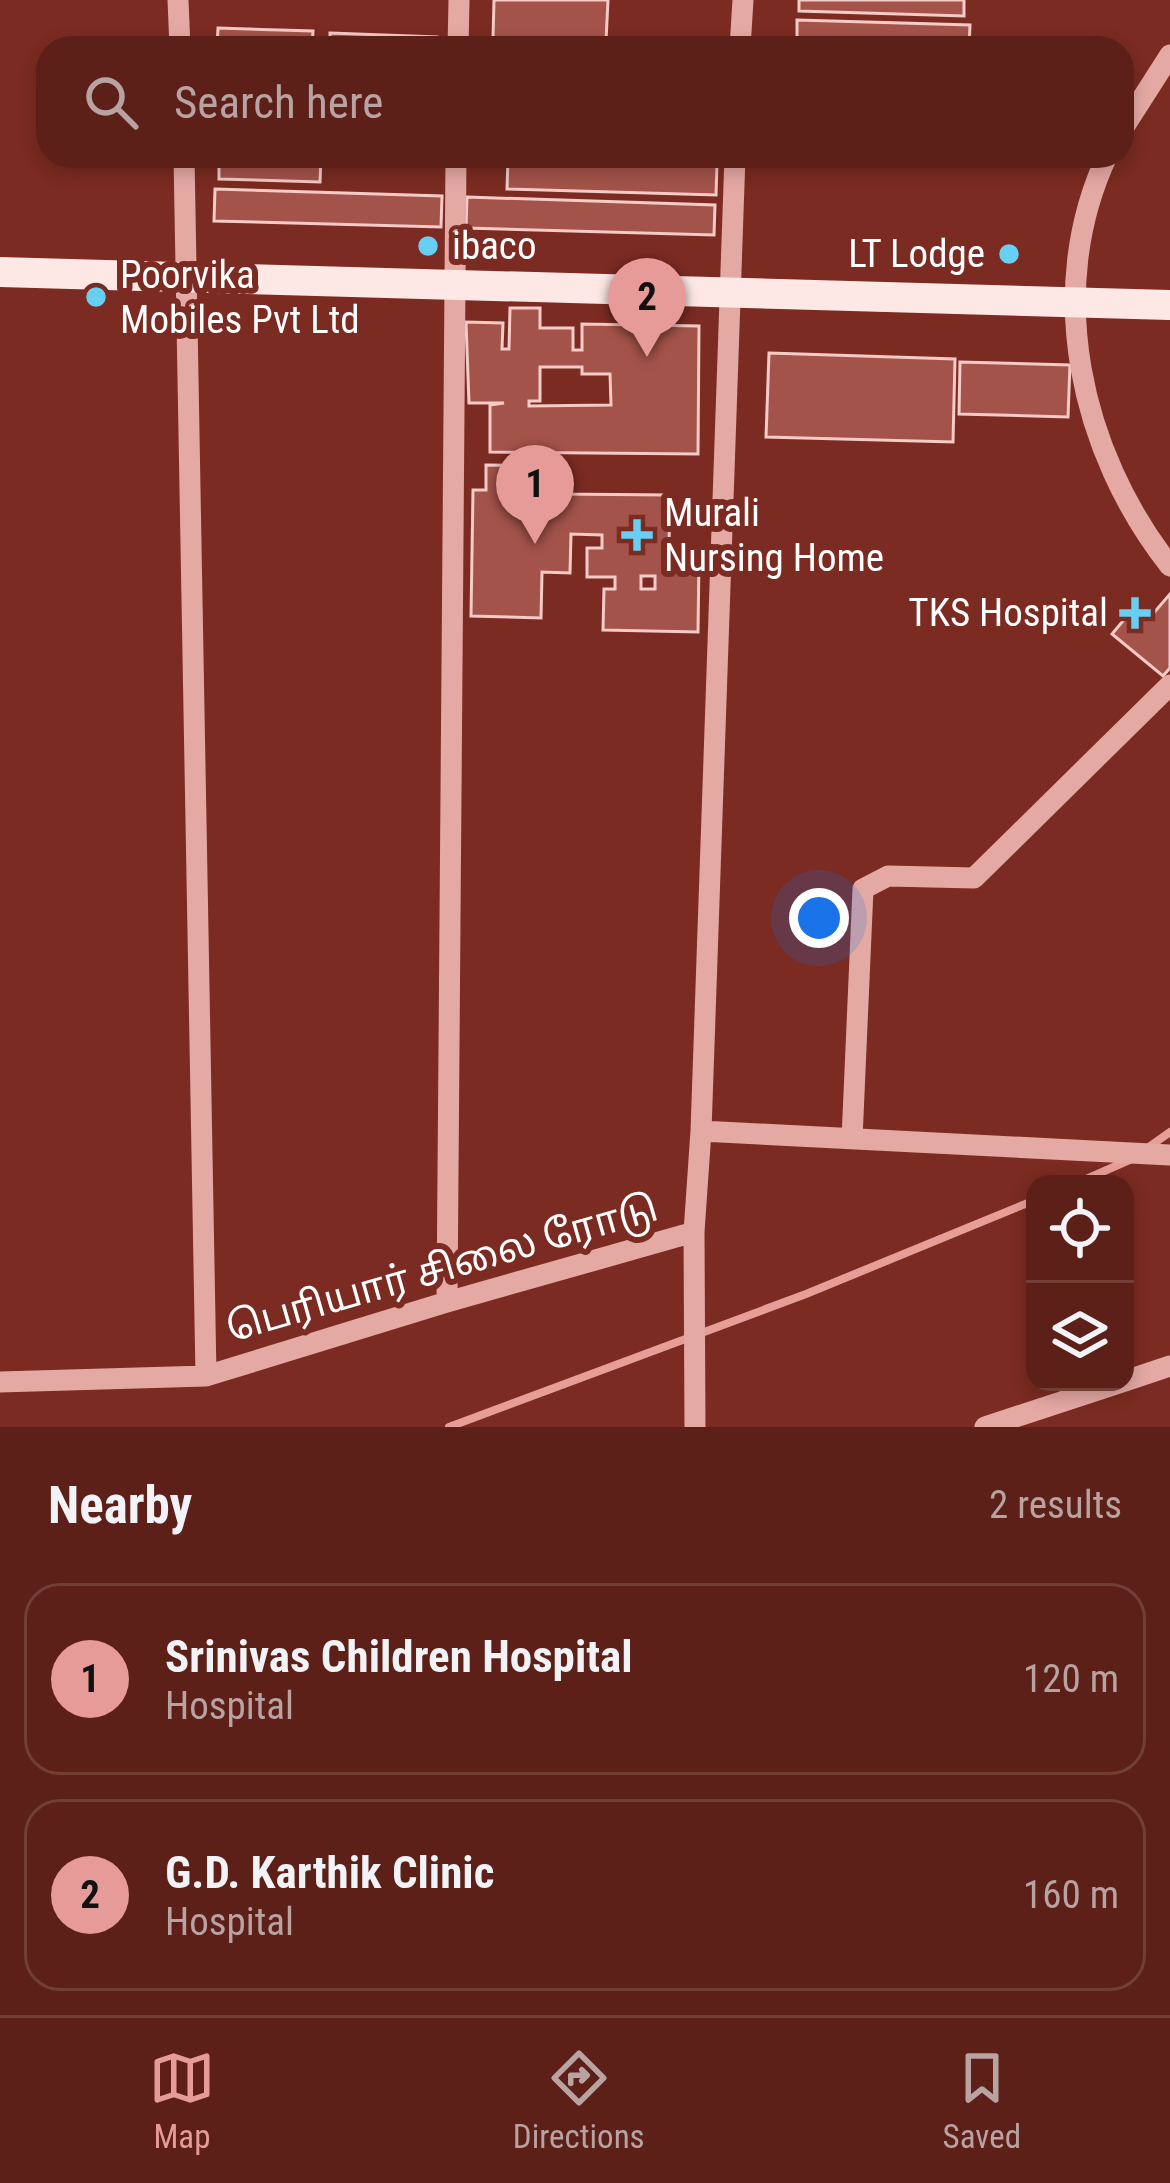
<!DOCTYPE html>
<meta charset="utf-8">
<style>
body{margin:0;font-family:"Roboto Condensed","Noto Sans Tamil",sans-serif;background:#652d26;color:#f1f3f6}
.controls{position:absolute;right:36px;bottom:36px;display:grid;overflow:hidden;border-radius:24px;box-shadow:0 6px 18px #0003}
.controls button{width:108px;height:108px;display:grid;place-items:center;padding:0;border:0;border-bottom:3px solid #713e38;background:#5c2019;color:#f1f3f6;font:60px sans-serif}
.you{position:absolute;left:819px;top:918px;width:42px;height:42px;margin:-30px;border:9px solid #fff;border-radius:50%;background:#1a73e8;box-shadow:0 0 0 18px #1a73e833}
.badge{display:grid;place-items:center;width:78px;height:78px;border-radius:50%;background:#e69b98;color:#111;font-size:39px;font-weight:700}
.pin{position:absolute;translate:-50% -99px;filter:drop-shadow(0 3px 6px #0008)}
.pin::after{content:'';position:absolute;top:63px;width:42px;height:36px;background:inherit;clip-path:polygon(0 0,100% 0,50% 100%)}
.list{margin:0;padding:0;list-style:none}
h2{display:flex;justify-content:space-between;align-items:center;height:156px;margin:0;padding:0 48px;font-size:51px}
h2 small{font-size:39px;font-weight:400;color:#b8a3a2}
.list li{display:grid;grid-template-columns:78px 1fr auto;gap:36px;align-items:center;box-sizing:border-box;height:192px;margin:0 24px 24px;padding:0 24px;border:3px solid #713e38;border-radius:36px}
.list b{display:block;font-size:45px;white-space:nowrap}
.list p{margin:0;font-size:39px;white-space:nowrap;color:#b8a3a2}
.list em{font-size:39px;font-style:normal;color:#b8a3a2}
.icon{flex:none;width:66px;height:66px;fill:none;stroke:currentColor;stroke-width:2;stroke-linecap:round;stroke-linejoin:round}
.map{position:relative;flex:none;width:1170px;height:1427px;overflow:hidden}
.search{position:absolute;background:#5c2019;box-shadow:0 6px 18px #0003;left:36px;right:36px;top:36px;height:132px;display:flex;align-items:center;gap:30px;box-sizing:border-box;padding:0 42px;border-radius:36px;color:#b8a3a2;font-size:45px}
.sheet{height:588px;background:#5c2019}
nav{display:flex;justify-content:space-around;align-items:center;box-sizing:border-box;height:168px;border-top:3px solid #713e38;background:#5c2019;font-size:33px;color:#b8a3a2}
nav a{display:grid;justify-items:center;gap:6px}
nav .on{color:#e69b98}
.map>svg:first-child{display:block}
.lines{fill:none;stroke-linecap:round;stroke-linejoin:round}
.stream{stroke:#e79d98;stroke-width:8}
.building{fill:#a4534a;stroke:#f4cbc7;stroke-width:3;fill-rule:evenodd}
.minor{stroke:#e5a9a4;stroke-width:21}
.major{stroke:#fde8e5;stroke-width:30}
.poi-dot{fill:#66cff2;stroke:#7b2b21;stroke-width:4.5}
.labels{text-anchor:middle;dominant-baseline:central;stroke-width:12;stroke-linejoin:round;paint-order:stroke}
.poi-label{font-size:39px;fill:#fff;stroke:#7b2b21;text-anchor:start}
.street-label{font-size:39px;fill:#fff;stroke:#7b2b21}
</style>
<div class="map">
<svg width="1170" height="1427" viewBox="0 0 1170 1427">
<rect width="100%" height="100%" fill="#7b2b21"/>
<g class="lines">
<path class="stream" d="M1146,1149L1170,1132
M1075,1184L1134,1158
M449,1427L806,1294L1035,1200"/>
</g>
<path class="building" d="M494,0H608L606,41L493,38Z
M799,0H964V16L799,11Z
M797,20L970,25L969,48H797Z
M218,28L313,31L312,48H217Z
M330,33L437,37V48H330Z
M700,43V48H649V45Z
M219,156H321L320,182L219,179Z
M508,158L717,164L716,195L507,189Z
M215,189L442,196L441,227L214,221Z
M467,197L715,205L714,235L466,228Z
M510,308H540V328H573V350H582V324L699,326L698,454L490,452V405L504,403H469L466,322L503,323L502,349H509ZM540,367H582V374H610L611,405L529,406V401H540Z
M769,353L955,359L953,442L766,437Z
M960,362L1070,365L1068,417L959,414Z
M486,465L557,466V494L670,495L669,546L685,547L684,559H699L698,632L603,630L604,589H615V577H587V548H602V535L571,534L570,573L542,572L541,618L471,616L473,490H486ZM641,576H655V589H641Z
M1170,594V668L1163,676L1112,634L1138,603L1152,615Z"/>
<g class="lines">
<path class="minor" d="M178,0L180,48
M458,48L459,0
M740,48L743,0
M1122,130L1170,55
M184,156L206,1376
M1107,156C1044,290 1080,452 1170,566
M701,1131L735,156
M852,1139L863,889L888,876L974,878L1170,685
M694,1232L695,1427
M447,1302L456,156
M1125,1381L1170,1366
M0,1382L206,1376L447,1302L694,1232L701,1131L1170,1155
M985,1427L1122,1382"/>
<path class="major" d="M0,272L1170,305"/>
</g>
<g class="poi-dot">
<circle cx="428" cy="246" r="12"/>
<circle cx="1009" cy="254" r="12"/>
<circle cx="96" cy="297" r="12"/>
<path d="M631 517h12v12h12v12h-12v12h-12v-12h-12v-12h12z"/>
<path d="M1129 595h12v12h12v12h-12v12h-12v-12h-12v-12h12z"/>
</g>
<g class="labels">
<g class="poi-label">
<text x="452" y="246">ibaco</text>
<text x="985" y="254" text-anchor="end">LT Lodge</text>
<text x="120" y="275">Poorvika<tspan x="120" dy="45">Mobiles Pvt Ltd</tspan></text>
<text x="664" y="513">Murali<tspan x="664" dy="45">Nursing Home</tspan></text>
<text x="1108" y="613" text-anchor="end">TKS Hospital</text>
</g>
<g class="street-label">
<text transform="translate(442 1268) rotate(-16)">பெரியார் சிலை ரோடு</text>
</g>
</g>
</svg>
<div class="controls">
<button><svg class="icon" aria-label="locate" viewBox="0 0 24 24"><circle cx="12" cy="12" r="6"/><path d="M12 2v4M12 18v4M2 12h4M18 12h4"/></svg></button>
<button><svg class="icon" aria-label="layers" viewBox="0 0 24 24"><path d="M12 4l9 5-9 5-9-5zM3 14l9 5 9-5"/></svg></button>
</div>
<div class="you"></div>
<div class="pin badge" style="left:535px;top:544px">1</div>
<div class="pin badge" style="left:647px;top:357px">2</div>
<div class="search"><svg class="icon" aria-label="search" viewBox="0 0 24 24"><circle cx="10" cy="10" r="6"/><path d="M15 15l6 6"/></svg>Search here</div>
</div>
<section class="sheet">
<h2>Nearby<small>2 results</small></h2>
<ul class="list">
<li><span class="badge">1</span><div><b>Srinivas Children Hospital</b><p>Hospital</p></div><em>120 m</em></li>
<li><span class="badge">2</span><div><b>G.D. Karthik Clinic</b><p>Hospital</p></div><em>160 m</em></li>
</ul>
</section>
<nav>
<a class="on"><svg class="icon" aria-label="map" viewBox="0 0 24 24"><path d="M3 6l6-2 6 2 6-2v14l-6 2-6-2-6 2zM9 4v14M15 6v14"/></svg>Map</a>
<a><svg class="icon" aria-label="directions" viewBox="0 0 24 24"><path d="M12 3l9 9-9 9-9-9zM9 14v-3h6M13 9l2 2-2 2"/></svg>Directions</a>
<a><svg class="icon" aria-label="saved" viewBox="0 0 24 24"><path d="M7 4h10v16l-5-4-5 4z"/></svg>Saved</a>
</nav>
